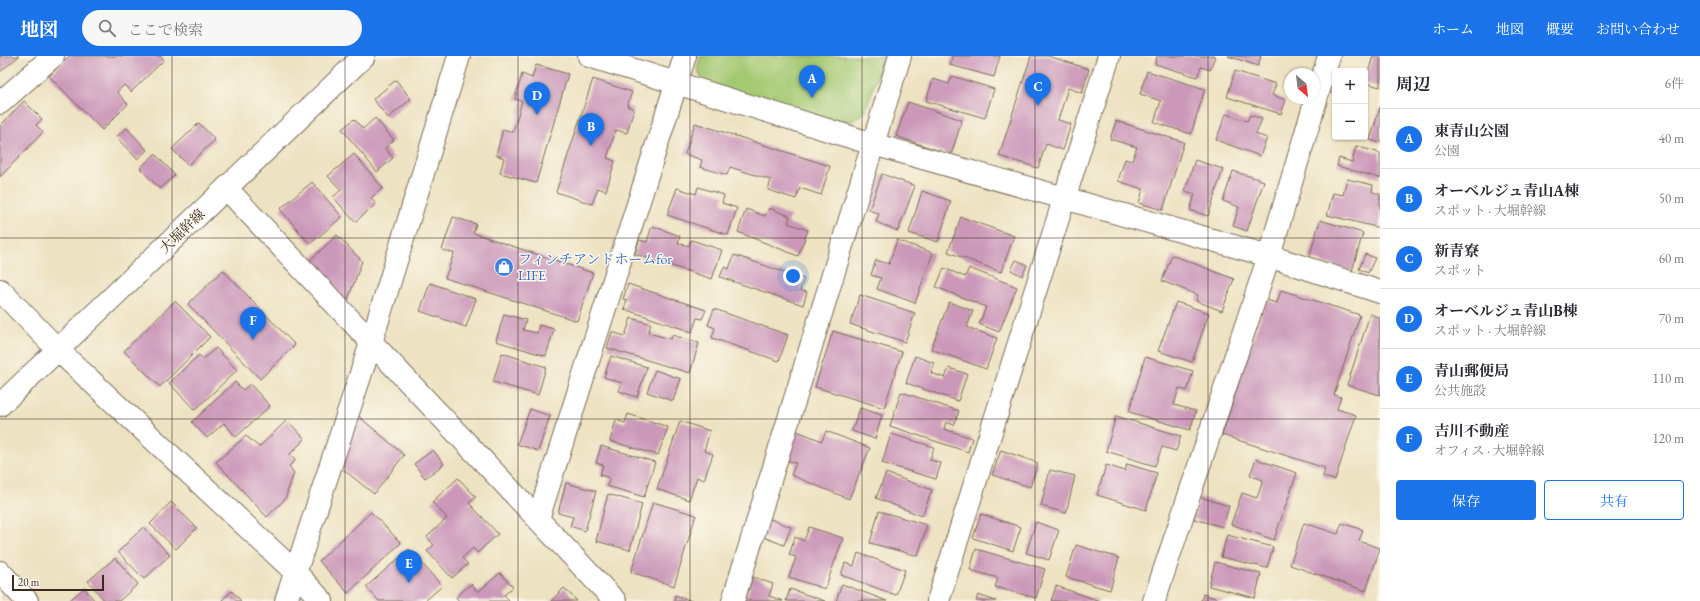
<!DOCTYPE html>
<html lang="ja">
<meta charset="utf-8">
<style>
body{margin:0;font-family:"EB Garamond","Noto Serif JP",serif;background:#f7f7f7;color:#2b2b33}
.controls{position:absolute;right:12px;top:12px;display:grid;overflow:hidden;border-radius:4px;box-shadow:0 1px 3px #0004}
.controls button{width:36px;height:36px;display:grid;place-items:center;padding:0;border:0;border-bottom:1px solid #e1e1e2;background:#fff;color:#2b2b33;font:20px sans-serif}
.compass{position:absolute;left:1284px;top:12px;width:36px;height:36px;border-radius:50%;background:#fff;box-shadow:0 1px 3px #0004;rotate:152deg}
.scale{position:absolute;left:12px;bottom:10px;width:92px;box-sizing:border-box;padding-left:4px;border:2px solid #3b2a1e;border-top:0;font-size:11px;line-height:14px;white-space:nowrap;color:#3b2a1e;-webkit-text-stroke:3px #fbf7ec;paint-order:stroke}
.you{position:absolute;left:793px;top:220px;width:14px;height:14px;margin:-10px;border:3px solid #fff;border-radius:50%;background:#1a73e8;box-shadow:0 0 0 6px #1a73e833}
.badge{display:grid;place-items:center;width:26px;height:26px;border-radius:50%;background:#1a73e8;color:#fff;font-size:13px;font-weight:700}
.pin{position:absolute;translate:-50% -33px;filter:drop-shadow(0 1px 2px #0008)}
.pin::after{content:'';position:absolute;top:21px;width:14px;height:12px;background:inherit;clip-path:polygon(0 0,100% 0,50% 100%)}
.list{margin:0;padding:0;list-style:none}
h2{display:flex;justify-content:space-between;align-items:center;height:52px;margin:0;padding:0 16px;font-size:17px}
h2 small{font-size:13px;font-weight:400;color:#7c7c81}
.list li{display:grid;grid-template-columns:26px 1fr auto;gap:12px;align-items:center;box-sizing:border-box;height:60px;padding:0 16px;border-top:1px solid #e1e1e2}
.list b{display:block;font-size:15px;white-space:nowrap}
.list p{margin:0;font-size:13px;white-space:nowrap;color:#7c7c81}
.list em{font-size:13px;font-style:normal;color:#7c7c81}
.actions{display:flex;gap:8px;padding:12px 16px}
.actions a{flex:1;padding:9px 0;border:1px solid #1a73e8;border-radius:4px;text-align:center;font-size:14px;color:#1a73e8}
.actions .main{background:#1a73e8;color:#fff}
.icon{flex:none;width:22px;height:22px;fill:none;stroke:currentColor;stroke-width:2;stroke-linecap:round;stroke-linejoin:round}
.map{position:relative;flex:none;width:1380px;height:545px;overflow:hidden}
header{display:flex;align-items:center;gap:24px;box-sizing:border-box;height:56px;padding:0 20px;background:#1a73e8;color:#fff}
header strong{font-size:19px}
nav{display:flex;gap:22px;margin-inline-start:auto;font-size:14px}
.search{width:280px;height:36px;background:#f7f7f7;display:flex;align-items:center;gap:10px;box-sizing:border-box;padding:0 14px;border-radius:22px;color:#7c7c81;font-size:15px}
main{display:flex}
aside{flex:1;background:#fff}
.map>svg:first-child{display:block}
.green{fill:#a5c972;stroke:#707a48}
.building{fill:#cb98b9}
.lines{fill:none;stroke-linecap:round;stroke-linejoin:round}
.minor-casing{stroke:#796a57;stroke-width:24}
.minor{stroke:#fff;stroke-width:22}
.grid{fill:none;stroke:#3b2a1e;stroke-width:1;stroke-opacity:0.55}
.labels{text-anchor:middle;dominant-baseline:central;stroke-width:3;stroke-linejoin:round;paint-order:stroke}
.street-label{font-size:14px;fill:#3b2a1e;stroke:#fbf7ec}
.shop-label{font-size:14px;fill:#366cbe;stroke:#fbf7ec;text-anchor:start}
</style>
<header>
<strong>地図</strong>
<div class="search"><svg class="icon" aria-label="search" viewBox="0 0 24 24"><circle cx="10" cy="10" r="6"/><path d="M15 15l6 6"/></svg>ここで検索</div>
<nav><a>ホーム</a><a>地図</a><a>概要</a><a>お問い合わせ</a></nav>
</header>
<main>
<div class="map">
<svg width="1380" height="545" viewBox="0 0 1380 545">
<rect width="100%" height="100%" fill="#fbf7ec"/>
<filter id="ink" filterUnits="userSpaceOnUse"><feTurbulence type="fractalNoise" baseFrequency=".025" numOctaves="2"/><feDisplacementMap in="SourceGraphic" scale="8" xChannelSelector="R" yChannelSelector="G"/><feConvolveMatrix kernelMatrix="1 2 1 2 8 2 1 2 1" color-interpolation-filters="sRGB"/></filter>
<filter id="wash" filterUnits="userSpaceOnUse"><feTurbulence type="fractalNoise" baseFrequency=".012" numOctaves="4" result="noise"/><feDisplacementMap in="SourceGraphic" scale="16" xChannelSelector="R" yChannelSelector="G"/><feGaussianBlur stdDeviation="0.9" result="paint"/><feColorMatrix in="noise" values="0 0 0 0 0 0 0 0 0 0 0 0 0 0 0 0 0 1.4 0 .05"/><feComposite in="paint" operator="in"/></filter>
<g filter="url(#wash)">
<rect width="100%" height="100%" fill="#ede2c1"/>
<path class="green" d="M701,0H884L865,56L847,69L704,28L697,12Z"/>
<g id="blocks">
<path class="building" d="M0,0H19L0,16Z
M69,0H160L164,4L131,36L124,29L117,36L128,48L102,74L49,20Z
M952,0H1000L994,21L950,9Z
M1031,0H1048L1089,13L1082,37L1068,32L1058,64L1071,68L1063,94L1046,88L1038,112L999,100Z
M1157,0H1215L1210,14L1201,11L1197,21L1155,8Z
M1228,0H1261L1258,10Z
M1373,0H1380V31L1365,27Z
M536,9L568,18L536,127L500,117L504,102L496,99L503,73L513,76L522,45L515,43L522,18L532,22Z
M1147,15L1205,33L1191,78L1154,66L1161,45L1140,38Z
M1235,15L1276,28L1272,39L1286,44L1281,58L1227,41Z
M952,20L994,33L985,62L926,45L933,23L949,28Z
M1335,21V38L1330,36Z
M593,23L632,36L627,50L634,53L627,77L616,74L607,102L615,105L606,135L598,132L592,148L556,136Z
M396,24L411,43L388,62L373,43Z
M24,45L42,63L36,69L43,76L0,121V70Z
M908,46L962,64L951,99L896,80Z
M1380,51V87L1370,84Z
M1226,58L1247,65L1250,59L1262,63L1256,78L1267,82L1260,100L1216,84Z
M375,62L394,84L385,92L393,102L377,116L342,73L354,63L363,73Z
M1116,65L1184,86L1163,154L1139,147L1143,133L1118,125L1125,103L1132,105L1137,91L1110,83Z
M199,67L215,84L188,109L172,93Z
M695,67L830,110L821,139L800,132L796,143L768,134L771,124L730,111L727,119L700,111L702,104L685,98Z
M127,72L147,94L137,103L116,81Z
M1356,90L1380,97V122L1337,110L1339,102L1352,106Z
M155,98L175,119L160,133L140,112Z
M354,98L383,132L371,142L376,148L355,166L333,141L341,134L328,120Z
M1195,104L1223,113L1208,160L1190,154L1195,138L1185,135Z
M1233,115L1264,125L1247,175L1233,170L1239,151L1223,145Z
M882,118L915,130L898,175L876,166L879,158L869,154Z
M1347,123L1373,129L1372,136L1380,138V172L1327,159L1333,137L1343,139Z
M312,126L342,161L310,188L280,153Z
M698,131L724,139L722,147L737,152L728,179L667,159L677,132L696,138Z
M922,135L951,145L938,186L909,177Z
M769,152L790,160L788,167L808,174L798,200L738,176L746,153L765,160Z
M453,161L476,168L473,177L593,217L577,265L445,222L454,197L442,194Z
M961,161L1014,180L1001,216L948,196Z
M1320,164L1363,177L1352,215L1309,202Z
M652,170L680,180L678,187L689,190L691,184L722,194L712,223L635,198L639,184L647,186Z
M337,179L362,205L346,249L306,208Z
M897,184L933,197L915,247L877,233L881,222L871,219L876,204L889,208Z
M1365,198L1375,202L1368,217L1359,213Z
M734,199L804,223L800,234L807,236L803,249L720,221L724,211L729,213Z
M1172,199L1234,223L1222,255L1196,245L1198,239L1162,225Z
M1016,204L1027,209L1022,220L1011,214Z
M944,212L965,221L969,212L1017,231L999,276L979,268L986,251L936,231Z
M223,214L295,289L260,323L188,248Z
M430,227L476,243L466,271L420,255Z
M628,228L706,254L702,263L697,262L692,276L624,253L627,244L623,243Z
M1281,234L1360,259L1334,339L1341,341L1337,353L1356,359L1335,424L1323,421L1325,412L1222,379L1266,244L1277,247Z
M860,239L915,257L905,286L850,268Z
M175,245L210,281L160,331L124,295Z
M949,246L973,255L967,271L997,282L986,313L931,293Z
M1176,246L1209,257L1192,306L1158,295Z
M714,253L788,279L779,305L712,282L715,272L708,269Z
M504,258L526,264L523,274L537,277L539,269L554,273L546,300L496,285Z
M1370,258L1380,262V339L1347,329Z
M631,262L651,268L648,277L671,283L672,279L699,287L690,317L607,292L612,276L625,280Z
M833,275L902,296L884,352L815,331Z
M216,292L237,314L195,354L169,327L199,299L203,303Z
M502,297L546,311L538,339L493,326Z
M611,300L647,311L637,341L619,335L622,327L604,321Z
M915,300L934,307L931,317L945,322L949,312L967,318L958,345L906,327Z
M1145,301L1193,315L1187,335L1179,332L1174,349L1196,355L1190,374L1129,356Z
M655,314L681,323L673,345L647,336Z
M235,326L243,334L250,328L270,350L236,381L224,367L207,382L192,366Z
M901,336L959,355L954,369L946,366L944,373L972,382L968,396L890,370Z
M860,352L882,359L875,383L852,375Z
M530,353L550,360L538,395L517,388Z
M355,357L404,399L374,438L340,411Z
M628,358L668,371L658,399L610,385L616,364L625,367Z
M1116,360L1181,380L1176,395L1162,391L1155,410L1106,395Z
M287,364L305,383L290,398L296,404L289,410L294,417L285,443L267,461L216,406L246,380L259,391Z
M680,365L710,375L704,395L713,398L704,424L697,421L689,444L657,433Z
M797,375L822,385L826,375L870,392L849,443L791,419L796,407L786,404Z
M891,378L934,391L930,404L941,407L936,423L882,407Z
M601,390L655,406L644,441L607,430L610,422L600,419L603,409L596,407Z
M433,394L444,408L425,422L414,408Z
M1001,394L1038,407L1030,431L992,419Z
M1256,403L1297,417L1274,484L1231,468L1242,437L1257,442L1263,424L1250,419Z
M1127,408L1157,417L1146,454L1097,439L1106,409L1125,415Z
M1050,414L1075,420L1066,457L1041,450Z
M886,417L932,434L922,460L876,442Z
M458,422L476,441L469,447L498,478L477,497L473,492L462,502L468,508L452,522L427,495L434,489L427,481L447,462L432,446Z
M566,427L596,435L585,475L570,470L573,461L558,457Z
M608,438L642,448L630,494L596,485Z
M1200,441L1229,450L1223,471L1194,463Z
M171,446L197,472L176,493L150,468Z
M653,446L696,459L674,530L631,516Z
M879,455L927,469L918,500L870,487Z
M371,456L401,487L348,537L319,505Z
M981,458L1021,471L1013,495L973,482Z
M765,461L791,471L784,489L758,479Z
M1036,466L1059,474L1049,504L1026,497Z
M1304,467L1338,478L1342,467L1363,474L1359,485L1380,492L1366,535L1290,509Z
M143,471L170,499L144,523L118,496Z
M809,471L843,482L825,533L789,521L796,501L789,499L795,481L804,485Z
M1227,479L1273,491L1267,512L1221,501Z
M1076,489L1119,502L1110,534L1066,521Z
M409,493L442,530L425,545H379L366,531Z
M976,493L1045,513L1036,542L995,531L998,522L970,514Z
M858,497L905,514L896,539L841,519L845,507L854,510Z
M115,502L138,528L119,545H105L88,525Z
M1215,506L1261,518L1255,542L1209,530Z
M500,517L513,531L504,539L510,545H459L456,541L471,528L478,536Z
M753,521L773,528L769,540L783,545H745Z
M842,528L887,545H836Z
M1056,530L1100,545H1051Z
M84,532L95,545H69Z
M564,532L577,545H551Z
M790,533L825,545H786Z
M232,535L241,545H221Z
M1203,538L1224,545H1201Z
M675,539L692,545H674Z
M978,539L996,545H976Z"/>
</g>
</g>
<g filter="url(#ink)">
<use href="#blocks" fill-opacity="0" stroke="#796a57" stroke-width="1"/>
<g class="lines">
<g class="minor-casing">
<path id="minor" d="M589,0L873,88L1269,200L1380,236
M0,47L53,0
M226,132L615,545
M0,234L58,294L295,516L322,545
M0,349L364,0
M538,463L685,0
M0,516L27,545
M286,545L371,287L459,0
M733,545L900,0
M938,545L1109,0
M1154,545L1269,200L1329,0"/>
</g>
<use href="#minor" class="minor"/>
</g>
</g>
<path class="grid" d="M172,0V545M345,0V545M518,0V545M690,0V545M862,0V545M1035,0V545M1208,0V545M0,182H1380M0,363H1380"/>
<defs>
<g id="shop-disc" transform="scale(1)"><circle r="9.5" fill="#3f7fe0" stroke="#fbf7ec"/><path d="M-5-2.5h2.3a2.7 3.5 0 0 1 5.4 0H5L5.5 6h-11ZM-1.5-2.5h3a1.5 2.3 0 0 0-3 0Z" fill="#fff"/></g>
</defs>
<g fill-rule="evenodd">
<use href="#shop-disc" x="504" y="211"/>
</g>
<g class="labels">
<g class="street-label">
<text transform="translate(182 175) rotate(-44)">大堀幹線</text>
</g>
<g class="shop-label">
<text x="518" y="203">フィンチアンドホームfor<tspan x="518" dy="16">LIFE</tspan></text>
</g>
</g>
</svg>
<div class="controls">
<button>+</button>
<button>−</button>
</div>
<svg class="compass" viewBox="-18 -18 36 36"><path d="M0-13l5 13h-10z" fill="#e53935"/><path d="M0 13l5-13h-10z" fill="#7c7c81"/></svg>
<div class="scale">20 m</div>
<div class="you"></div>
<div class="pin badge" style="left:812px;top:42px">A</div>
<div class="pin badge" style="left:591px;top:90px">B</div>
<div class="pin badge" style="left:1038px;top:50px">C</div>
<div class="pin badge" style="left:537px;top:59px">D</div>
<div class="pin badge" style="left:409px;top:527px">E</div>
<div class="pin badge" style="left:253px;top:284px">F</div>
</div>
<aside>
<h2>周辺<small>6件</small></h2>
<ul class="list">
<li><span class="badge">A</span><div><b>東青山公園</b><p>公園</p></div><em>40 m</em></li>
<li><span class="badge">B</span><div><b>オーベルジュ青山A棟</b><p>スポット · 大堀幹線</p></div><em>50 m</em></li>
<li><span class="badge">C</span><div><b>新青寮</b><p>スポット</p></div><em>60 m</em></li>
<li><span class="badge">D</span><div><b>オーベルジュ青山B棟</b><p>スポット · 大堀幹線</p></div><em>70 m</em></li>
<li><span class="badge">E</span><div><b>青山郵便局</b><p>公共施設</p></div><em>110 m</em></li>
<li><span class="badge">F</span><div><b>吉川不動産</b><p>オフィス · 大堀幹線</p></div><em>120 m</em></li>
</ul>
<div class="actions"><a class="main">保存</a><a>共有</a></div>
</aside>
</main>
